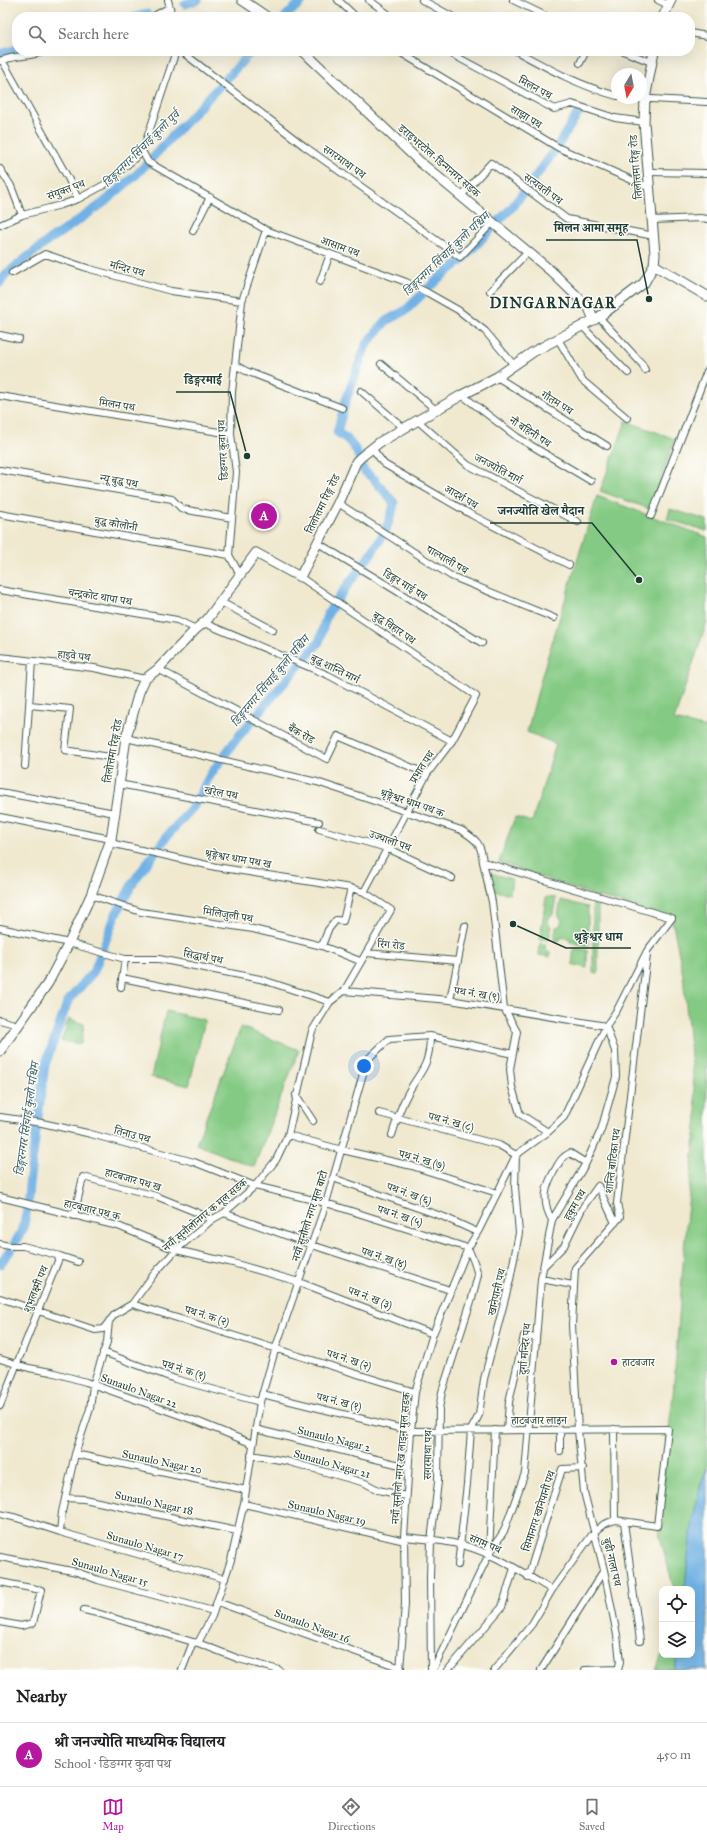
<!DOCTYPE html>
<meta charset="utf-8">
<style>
body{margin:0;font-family:"IM FELL Great Primer","Noto Serif Devanagari",serif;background:#f2f2f2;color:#202124}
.controls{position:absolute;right:12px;bottom:12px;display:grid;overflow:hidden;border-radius:8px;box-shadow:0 4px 16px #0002}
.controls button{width:36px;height:36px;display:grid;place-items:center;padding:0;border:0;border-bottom:1px solid #e0e0e0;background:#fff;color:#202124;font:20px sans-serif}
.compass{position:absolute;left:611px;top:68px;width:36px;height:36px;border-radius:50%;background:#fff;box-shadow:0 4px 16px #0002;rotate:190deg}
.you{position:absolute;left:364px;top:1066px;width:14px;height:14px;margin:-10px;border:3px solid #fff;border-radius:50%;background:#1a73e8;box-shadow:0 0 0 6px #1a73e833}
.badge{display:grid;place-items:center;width:26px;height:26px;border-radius:50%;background:#b5179e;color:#fff;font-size:13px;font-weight:700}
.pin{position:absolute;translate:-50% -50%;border:2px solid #fff;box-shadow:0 1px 4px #0006}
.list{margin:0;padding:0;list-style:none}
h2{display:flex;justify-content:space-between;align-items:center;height:52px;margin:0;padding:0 16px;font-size:17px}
h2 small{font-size:13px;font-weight:400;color:#757577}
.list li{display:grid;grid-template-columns:26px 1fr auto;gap:12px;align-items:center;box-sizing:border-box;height:64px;padding:0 16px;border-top:1px solid #e0e0e0}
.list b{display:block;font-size:15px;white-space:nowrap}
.list p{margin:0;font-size:13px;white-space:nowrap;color:#757577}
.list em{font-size:13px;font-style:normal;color:#757577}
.icon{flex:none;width:22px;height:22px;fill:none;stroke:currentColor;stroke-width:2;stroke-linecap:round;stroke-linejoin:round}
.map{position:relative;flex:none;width:707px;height:1670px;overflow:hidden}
.search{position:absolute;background:#fff;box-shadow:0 4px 16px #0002;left:12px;right:12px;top:12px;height:44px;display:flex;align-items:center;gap:10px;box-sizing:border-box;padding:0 14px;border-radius:16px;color:#757577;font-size:15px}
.sheet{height:116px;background:#fff}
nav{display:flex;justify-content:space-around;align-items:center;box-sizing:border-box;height:56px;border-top:1px solid #e0e0e0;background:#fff;font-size:11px;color:#757577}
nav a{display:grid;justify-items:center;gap:2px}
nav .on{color:#b5179e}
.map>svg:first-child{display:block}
.green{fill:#85ca84;stroke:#52845c}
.water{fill:#71b1e5;stroke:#48778c}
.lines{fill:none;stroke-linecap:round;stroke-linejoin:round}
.canal{stroke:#71b1e5;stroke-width:9}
.street-casing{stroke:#3e574b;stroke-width:8}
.secondary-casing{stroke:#3e574b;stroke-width:11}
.street{stroke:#fff;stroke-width:6}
.secondary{stroke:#fff;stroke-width:9}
.poi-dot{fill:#b5179e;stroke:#fdfcf7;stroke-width:1.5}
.labels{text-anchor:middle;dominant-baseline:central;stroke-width:3;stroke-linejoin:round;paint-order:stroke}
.street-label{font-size:11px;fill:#1f3d34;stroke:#fdfcf7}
.poi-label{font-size:11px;fill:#1f3d34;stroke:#fdfcf7;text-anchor:start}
.water-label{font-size:12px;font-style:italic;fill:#386069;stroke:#fdfcf7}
.district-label{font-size:15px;font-weight:bold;letter-spacing:1px;fill:#1f3d34;stroke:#fdfcf7}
.leader{fill:none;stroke:#1f3d34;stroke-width:1.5}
.callout-dot{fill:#1f3d34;stroke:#fdfcf7;stroke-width:1.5}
.callout-label{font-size:12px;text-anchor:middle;font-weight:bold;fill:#1f3d34;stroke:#fdfcf7;stroke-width:3;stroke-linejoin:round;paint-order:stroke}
</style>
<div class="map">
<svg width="707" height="1670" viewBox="0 0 707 1670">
<rect width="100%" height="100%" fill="#fdfcf7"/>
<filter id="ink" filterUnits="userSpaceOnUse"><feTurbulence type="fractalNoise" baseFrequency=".025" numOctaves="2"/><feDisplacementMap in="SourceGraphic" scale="8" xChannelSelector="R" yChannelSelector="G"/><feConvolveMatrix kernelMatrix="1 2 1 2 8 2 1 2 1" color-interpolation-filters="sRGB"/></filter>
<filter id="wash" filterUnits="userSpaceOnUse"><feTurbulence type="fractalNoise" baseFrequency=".012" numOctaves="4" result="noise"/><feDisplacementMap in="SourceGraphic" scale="16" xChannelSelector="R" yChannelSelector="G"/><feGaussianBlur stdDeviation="0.9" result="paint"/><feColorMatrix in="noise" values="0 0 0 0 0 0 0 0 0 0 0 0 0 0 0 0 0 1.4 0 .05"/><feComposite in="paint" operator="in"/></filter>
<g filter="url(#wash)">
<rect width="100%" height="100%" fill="#f0e9d0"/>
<path class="green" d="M626,421L675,439L650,509L600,491Z
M597,496L707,537V622L674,720L707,728V1468L700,1486L685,1589H674L657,1526L673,1395L687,1213L697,1117L683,975L672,919L598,896V974L593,973V895L499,862L515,817L532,822L556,744L527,732L542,675Z
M670,509L707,520V531L667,519Z
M486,872L512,879L510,894L489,890Z
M546,897L556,898L553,914L549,917L548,923L551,927L549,940L540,939Z
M561,900L588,907V946L570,942V939L561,937L560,941H554L556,927L560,926L562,920L558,915Z
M540,943L545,944V948L550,953V957L539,955Z
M574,948L587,950V968L572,964Z
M166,1011L205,1020L189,1086L151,1077Z
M69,1019L84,1024L81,1044L61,1041Z
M241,1027L299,1050L254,1167L196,1144Z
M662,1654L677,1655V1660L674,1670H656Z"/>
<path class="water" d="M707,1468V1670H674L677,1660V1655H692V1589H685C688,1553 693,1501 707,1468Z"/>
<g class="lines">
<path class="canal" d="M185,4L198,0
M135,17L147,14
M285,17L303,0
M0,54L17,49
M0,283L6,274L48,241L102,204L137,174L252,51
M0,1264L10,1251L23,1229L27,1209L29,1184L45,1065L68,1001L94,971L116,914L134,881L167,836L194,806L210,775L238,737L319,642C322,634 323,626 326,618C328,611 335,604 339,597C359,567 388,540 394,503L374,479L364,471L356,450L347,439L337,432L346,400L366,345L386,321L406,310L439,278L460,262L514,205L553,153L580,110"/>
</g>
</g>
<g filter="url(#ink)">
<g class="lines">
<g class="street-casing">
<path id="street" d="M168,0L172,17
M338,0L356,17
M369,0L392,17
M422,0L453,17
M513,0L548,17
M658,0L668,5
M152,17L170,7
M690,33L707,36
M181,51L304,146L460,257L492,223
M398,51L559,148L650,188
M446,51L554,109L572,104L615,118L644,122
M516,51C549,69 580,86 617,96
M623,51L651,62
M2,60L68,178L78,199
M0,61C15,55 31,57 45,51
M580,63L586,51
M633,98L707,102
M142,151L148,162L266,230L406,282L428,293L458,310L485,331L514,365
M0,169L11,186L22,215
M649,172L707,173
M461,196L491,163L567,219L654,236
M653,220L700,218L707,219
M0,225L22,215L61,205L78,199L104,185L135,158L144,147L176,51
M193,231L210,197
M12,273L45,254L90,269L171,291L242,301
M320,282L330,254
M490,291L527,253
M599,317L642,364L645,370
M582,326L628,373
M0,335L19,339
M558,339L582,380L627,418
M381,364L436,410
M235,365L246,371L342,408
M497,377L607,446
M361,391L405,429
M462,395L517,437L591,481
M0,396L231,434
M418,421L468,465L578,522
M372,448L384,464L472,515L569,565
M0,470L172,499L182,509L232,518
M338,503L451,576L554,618
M0,514L229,555
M651,516L707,371
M318,543L482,643
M240,575L229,555L236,472L231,434L232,392L242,301L266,230
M300,577L476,696L452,741L427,774L364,892
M0,590L177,620L196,629
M221,602L273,630
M204,623L328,675L452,741
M0,657L94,668L145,679
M158,669L327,759L338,736L427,774
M30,705L70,709L65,750L123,759
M126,738L317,782L461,830C477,840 481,843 483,862L672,918L647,951L617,1010L606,1026L564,1117L548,1132L516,1155L479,1230L468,1248L433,1334L415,1392L411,1431L404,1537L405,1604L400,1670
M25,766L32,661
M119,784L319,822
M0,792L115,813
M0,817L111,839
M319,829L387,848L452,878
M110,843L216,867L351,888L364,892L391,910L344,991L330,1002L312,1031L288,1135L276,1160L255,1186L224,1213L213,1219L176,1250L154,1274L132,1304
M483,862L492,902L504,1008L517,1032L510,1069L512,1087L520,1114L548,1132
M91,895L141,912L253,929L322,946L360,961
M0,928L69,943L125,959H159L260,979L330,1002
M322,946L328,930L336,920L343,921L351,888
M366,953L458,961
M122,978L279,1010
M121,987L125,959
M344,991L450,1000L606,1026
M450,1000L465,926
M0,1020L18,1025
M296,1095L313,1121
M379,1113L499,1145L516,1155L515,1187L519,1233L510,1280L484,1379L479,1415L471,1430L467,1484L458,1565
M0,1117L42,1123L87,1133L194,1162L255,1186L326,1203L468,1248L474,1262L478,1275L472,1298L442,1392L439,1409L438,1482L431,1541L430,1577L431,1670
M288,1135L342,1150L412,1166L497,1193
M392,1135C396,1123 399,1111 405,1099C417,1073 430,1070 430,1036
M333,1178L444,1217L477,1232
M0,1197L118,1226L176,1250L233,1263L299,1282L433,1334
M224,1213L312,1245L450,1290
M74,1216L83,1177L156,1196L213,1219
M552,1220C541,1201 545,1186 556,1168C560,1161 562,1157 570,1153L586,1163
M0,1244L9,1246H23L60,1256L0,1406
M60,1256L78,1262
M544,1266L564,1246L583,1207L598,1186L615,1223
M541,1279L573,1285
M0,1298L95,1330L103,1329L115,1314L132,1304
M132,1304L415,1392
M103,1352L175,1379L260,1402
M0,1359L29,1368L51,1372L86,1382L199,1422L253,1444
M262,1394L411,1431L668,1429L657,1526L615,1520L604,1524L594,1532L552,1590L532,1624L494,1670
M255,1429L408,1467
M614,1429L615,1520
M507,1430L509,1402L524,1336L536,1338
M560,1451V1430
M75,1454L246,1490
M251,1455L286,1461L365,1483L378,1490L406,1496
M65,1498L84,1499L237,1531
M244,1504L405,1541
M0,1514L17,1518L60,1532L225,1579
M624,1522L640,1641
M60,1532L62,1512L75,1454L90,1409L93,1385L107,1342L109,1321
M404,1537C423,1539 444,1540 462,1545C494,1553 523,1573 552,1590
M489,1552L495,1430
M0,1557L77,1572L98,1580L213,1611
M528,1577L562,1469L583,1468
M0,1582L41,1590L33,1623L21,1626L0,1622
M217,1602L401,1668
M84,1610L97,1613L193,1642
M198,1643L239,1659L279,1670
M182,1670L193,1642L198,1643L212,1616L231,1560L244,1503L260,1402L276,1347L326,1203L367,1060L389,1039L430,1036L513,1054
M433,1670L489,1554L504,1531L525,1473L541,1279L552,1220L586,1163L601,1130L616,1077L615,1051L606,1026
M448,1670L502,1607L514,1568
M541,1670L604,1570
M585,1670L618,1669
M618,1670L620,1662L617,1635L604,1570L584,1492L578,1430L572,1325L575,1268L620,1217L617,1203L647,955"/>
</g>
<g class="secondary-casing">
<path id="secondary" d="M242,0L267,17
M663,17L671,0
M303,51L420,162L551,271L589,308L594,320
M654,265L707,296
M0,1051L48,983L69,943L91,895L111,839L126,738L139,692L145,679L158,669L196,629L207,620L256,553L300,577L338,503L356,462L361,457L380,442L462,395L497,377L533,352L599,317L644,283L654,265L655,254L644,122L645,99L654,51"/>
</g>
<use href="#street" class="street"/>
<use href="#secondary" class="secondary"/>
</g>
</g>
<circle class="poi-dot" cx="614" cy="1362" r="4"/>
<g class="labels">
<g class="street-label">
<text transform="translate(535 88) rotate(28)">मिलन पथ</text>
<text transform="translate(526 117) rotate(31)">साझा पथ</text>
<text transform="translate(439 161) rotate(41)">डराइभरटोल-डिन्गनगर सडक</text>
<text transform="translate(344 162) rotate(35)">सगरमाथा पथ</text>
<text transform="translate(636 167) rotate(-95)">तिलोत्तमा रिङ्ग रोड</text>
<text transform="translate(543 189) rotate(36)">सत्यवती पथ</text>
<text transform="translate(66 190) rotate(-21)">संयुक्त पथ</text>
<text transform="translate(340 247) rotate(20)">आसाम पथ</text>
<text transform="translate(127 269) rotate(15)">मन्दिर पथ</text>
<text transform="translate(557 403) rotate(32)">गौतम पथ</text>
<text transform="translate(117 405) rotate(9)">मिलन पथ</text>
<text transform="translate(530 432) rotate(33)">नौ बहिनी पथ</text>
<text transform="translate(223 450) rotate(-93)">डिङग्गर कुवा पथ</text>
<text transform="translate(498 469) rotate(28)">जनज्योति मार्ग</text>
<text transform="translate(119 481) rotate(10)">न्यू बुद्ध पथ</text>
<text transform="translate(461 497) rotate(30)">आदर्श पथ</text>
<text transform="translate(323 504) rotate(-64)">तिलोत्तमा रिङ्ग रोड</text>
<text transform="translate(116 524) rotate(10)">बुद्ध कोलोनी</text>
<text transform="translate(447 560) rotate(30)">पाल्पाली पथ</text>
<text transform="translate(405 585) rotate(31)">डिङ्गर माई पथ</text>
<text transform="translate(100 597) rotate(9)">चन्द्रकोट थापा पथ</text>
<text transform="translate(394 628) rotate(34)">बुद्ध विहार पथ</text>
<text transform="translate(74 656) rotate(6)">हाइवे पथ</text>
<text transform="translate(335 669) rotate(26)">बुद्ध शान्ति मार्ग</text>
<text transform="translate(301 734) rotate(29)">बैंक रोड</text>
<text transform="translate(113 751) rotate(-80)">तिलोत्तमा रिङ्ग रोड</text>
<text transform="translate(422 767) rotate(-57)">प्रभात पथ</text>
<text transform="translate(221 793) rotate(10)">खरेल पथ</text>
<text transform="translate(412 803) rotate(19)">श्रृङ्गेश्वर धाम पथ क</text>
<text transform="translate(390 841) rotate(20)">उज्यालो पथ</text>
<text transform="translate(238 859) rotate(10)">श्रृङ्गेश्वर धाम पथ ख</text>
<text transform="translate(228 915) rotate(9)">मिलिजुली पथ</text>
<text transform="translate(391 945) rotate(5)">रिंग रोड</text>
<text transform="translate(203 957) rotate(11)">सिद्धार्थ पथ</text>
<text transform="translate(477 994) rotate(9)">पथ नं. ख (९)</text>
<text transform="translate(451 1122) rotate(15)">पथ नं. ख (८)</text>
<text transform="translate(132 1135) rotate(15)">तिनाउ पथ</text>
<text transform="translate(422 1160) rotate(16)">पथ नं. ख (७)</text>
<text transform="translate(613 1161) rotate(-83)">शान्ति बाटिका पथ</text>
<text transform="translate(133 1180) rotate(16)">हाटबजार पथ ख</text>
<text transform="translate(409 1194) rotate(20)">पथ नं. ख (६)</text>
<text transform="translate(575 1205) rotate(-60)">हुकुम पथ</text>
<text transform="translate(92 1210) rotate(14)">हाटबजार पथ क</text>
<text transform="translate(205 1215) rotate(-40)">नयाँ सुनौलोनगर क मूल सडक</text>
<text transform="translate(310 1216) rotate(-72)">नयाँ सुनौलो नगर मुल बाटो</text>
<text transform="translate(400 1216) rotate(18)">पथ नं. ख (५)</text>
<text transform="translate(384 1258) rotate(18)">पथ नं. ख (४)</text>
<text transform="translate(36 1289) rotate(-68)">शुभलक्ष्मी पथ</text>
<text transform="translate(497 1292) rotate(-77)">खानेपानी पथ</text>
<text transform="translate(370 1298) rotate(21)">पथ नं. ख (३)</text>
<text transform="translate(207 1316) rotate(17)">पथ नं. क (२)</text>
<text transform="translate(525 1349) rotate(-85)">दुर्गा मन्दिर पथ</text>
<text transform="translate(349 1360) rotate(18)">पथ नं. ख (२)</text>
<text transform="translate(184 1370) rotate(17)">पथ नं. क (१)</text>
<text transform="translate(139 1391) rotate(20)">Sunaulo Nagar 22</text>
<text transform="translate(339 1402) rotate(14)">पथ नं. ख (१)</text>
<text x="539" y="1420">हाटबजार लाइन</text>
<text transform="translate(334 1439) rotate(14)">Sunaulo Nagar 2</text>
<text transform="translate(428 1455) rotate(-89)">सगरमाथा पथ</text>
<text transform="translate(401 1458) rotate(-85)">नयाँ सुनौलो नगर ख लाइन मुल सडक</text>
<text transform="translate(162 1462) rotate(12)">Sunaulo Nagar 20</text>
<text transform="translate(332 1464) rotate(16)">Sunaulo Nagar 21</text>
<text transform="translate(154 1503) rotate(12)">Sunaulo Nagar 18</text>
<text transform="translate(539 1511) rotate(-72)">सिमानगर खानेपानी पथ</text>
<text transform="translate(327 1513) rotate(13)">Sunaulo Nagar 19</text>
<text transform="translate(485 1544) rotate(23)">संगम पथ</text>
<text transform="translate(145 1546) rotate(16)">Sunaulo Nagar 17</text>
<text transform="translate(612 1562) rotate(77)">बुढी नाला पथ</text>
<text transform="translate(110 1572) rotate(16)">Sunaulo Nagar 15</text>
<text transform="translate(312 1626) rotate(20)">Sunaulo Nagar 16</text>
</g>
<g class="poi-label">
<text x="622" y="1362">हाटबजार</text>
</g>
<g class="water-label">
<text transform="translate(141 149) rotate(-45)">डिङ्गरनगर सिंचाई कुलो पुर्व</text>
<text transform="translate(446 254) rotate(-44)">डिङ्गरनगर सिंचाई कुलो पश्चिम</text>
<text transform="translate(270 681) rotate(-50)">डिङ्गरनगर सिंचाई कुलो पश्चिम</text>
<text transform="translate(27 1119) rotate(-82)">डिङ्गरनगर सिंचाई कुलो पश्चिम</text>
</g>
<g class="district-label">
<text x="553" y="303">DINGARNAGAR</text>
</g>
</g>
<path class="leader" d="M649 299L637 240H546M247 456L230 392H176M639 580L592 523H490M513 924L566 948H631"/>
<g class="callout-dot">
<circle cx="649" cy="299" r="4"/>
<circle cx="247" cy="456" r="4"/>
<circle cx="639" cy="580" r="4"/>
<circle cx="513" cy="924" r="4"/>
</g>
<g class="callout-label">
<text x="591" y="232">मिलन आमा समूह</text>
<text x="203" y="384">डिङ्गरमाई</text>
<text x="541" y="515">जनज्योति खेल मैदान</text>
<text x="598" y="941">श्रृङ्गेश्वर धाम</text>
</g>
</svg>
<div class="controls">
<button><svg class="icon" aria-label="locate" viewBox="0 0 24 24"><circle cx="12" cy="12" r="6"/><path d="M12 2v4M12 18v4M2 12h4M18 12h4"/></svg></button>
<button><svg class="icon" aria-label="layers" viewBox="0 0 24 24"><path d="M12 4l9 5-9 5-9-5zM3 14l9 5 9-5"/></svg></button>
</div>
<svg class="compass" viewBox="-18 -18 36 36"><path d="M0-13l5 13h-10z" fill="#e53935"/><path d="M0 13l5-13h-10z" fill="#757577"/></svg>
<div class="you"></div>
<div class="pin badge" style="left:264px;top:516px">A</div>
<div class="search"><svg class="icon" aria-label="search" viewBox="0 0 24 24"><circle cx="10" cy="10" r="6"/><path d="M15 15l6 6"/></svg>Search here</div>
</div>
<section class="sheet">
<h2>Nearby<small></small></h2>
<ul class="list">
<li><span class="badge">A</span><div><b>श्री जनज्योति माध्यमिक विद्यालय</b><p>School · डिङग्गर कुवा पथ</p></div><em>450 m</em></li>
</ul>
</section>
<nav>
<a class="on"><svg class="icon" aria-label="map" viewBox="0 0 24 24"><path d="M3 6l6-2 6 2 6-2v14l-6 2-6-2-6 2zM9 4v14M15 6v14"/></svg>Map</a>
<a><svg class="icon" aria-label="directions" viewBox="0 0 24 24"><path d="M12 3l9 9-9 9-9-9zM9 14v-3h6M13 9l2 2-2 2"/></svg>Directions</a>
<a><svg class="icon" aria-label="saved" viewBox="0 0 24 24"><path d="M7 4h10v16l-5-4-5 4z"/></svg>Saved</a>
</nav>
